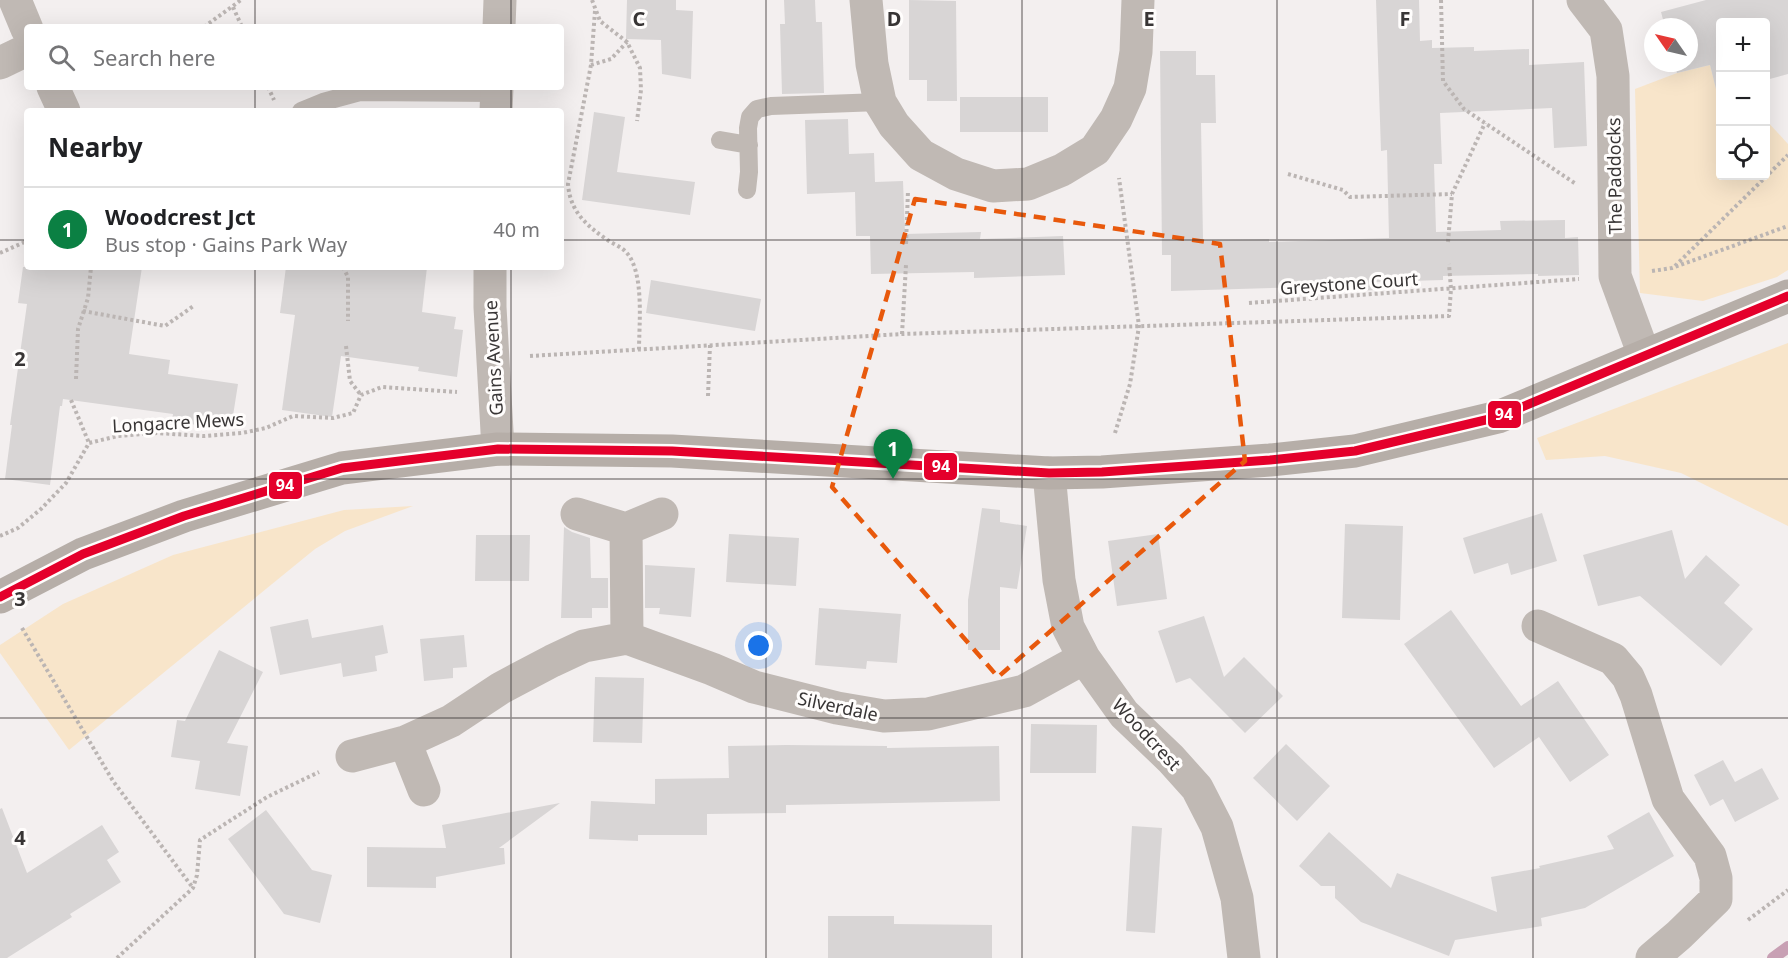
<!DOCTYPE html>
<meta charset="utf-8">
<style>
body{margin:0;font-family:"Noto Sans",sans-serif;background:#f6f6f6;color:#202124}
.controls{position:absolute;right:18px;top:18px;display:grid;overflow:hidden;border-radius:6px;box-shadow:0 6px 24px #0002}
.controls button{width:54px;height:54px;display:grid;place-items:center;padding:0;border:0;border-bottom:2px solid #e0e0e0;background:#fff;color:#202124;font:30px sans-serif}
.compass{position:absolute;left:1644px;top:18px;width:54px;height:54px;border-radius:50%;background:#fff;box-shadow:0 6px 24px #0002;rotate:304deg}
.you{position:absolute;left:759px;top:646px;width:21px;height:21px;margin:-15px;border:4px solid #fff;border-radius:50%;background:#1a73e8;box-shadow:0 0 0 9px #1a73e833}
.badge{display:grid;place-items:center;width:39px;height:39px;border-radius:50%;background:#0b8043;color:#fff;font-size:20px;font-weight:700}
.pin{position:absolute;translate:-50% -50px;filter:drop-shadow(0 2px 3px #0008)}
.pin::after{content:'';position:absolute;top:32px;width:21px;height:18px;background:inherit;clip-path:polygon(0 0,100% 0,50% 100%)}
.list{margin:0;padding:0;list-style:none}
h2{display:flex;justify-content:space-between;align-items:center;height:78px;margin:0;padding:0 24px;font-size:26px}
h2 small{font-size:20px;font-weight:400;color:#757577}
.list li{display:grid;grid-template-columns:39px 1fr auto;gap:18px;align-items:center;box-sizing:border-box;height:84px;padding:0 24px;border-top:2px solid #e0e0e0}
.list b{display:block;font-size:22px;white-space:nowrap}
.list p{margin:0;font-size:20px;white-space:nowrap;color:#757577}
.list em{font-size:20px;font-style:normal;color:#757577}
.icon{flex:none;width:33px;height:33px;fill:none;stroke:currentColor;stroke-width:2;stroke-linecap:round;stroke-linejoin:round}
.map{position:relative;flex:none;width:1788px;height:958px;overflow:hidden}
.search{position:absolute;background:#fff;box-shadow:0 6px 24px #0002;left:24px;top:24px;width:540px;height:66px;display:flex;align-items:center;gap:15px;box-sizing:border-box;padding:0 21px;border-radius:6px;color:#757577;font-size:22px}
.panel{position:absolute;background:#fff;box-shadow:0 6px 24px #0002;left:24px;top:108px;width:540px;height:162px;border-radius:6px}
.map>svg:first-child{display:block}
.green{fill:#f8e5ca}
.lines{fill:none;stroke-linecap:round;stroke-linejoin:round}
.stream{stroke:#c8a0b4;stroke-width:12}
.building{fill:#d8d5d5}
.path{stroke:#bbb5b3;stroke-width:4;stroke-dasharray:3 3;stroke-linecap:butt}
.lane{stroke:#c0b9b4;stroke-width:18}
.street{stroke:#c0b9b4;stroke-width:33}
.secondary{stroke:#b6aea8;stroke-width:33}
.bus-1-casing{stroke:#fffdfc;stroke-width:14}
.bus-1{stroke:#e4002b;stroke-width:9}
.marked{fill:none;stroke:#e8590c;stroke-width:4.5;stroke-dasharray:12 8;stroke-linejoin:round}
.grid{fill:none;stroke:#383535;stroke-width:1.5;stroke-opacity:0.55}
.labels{text-anchor:middle;dominant-baseline:central;stroke-width:6;stroke-linejoin:round;paint-order:stroke}
.street-label{font-size:18px;fill:#383535;stroke:#fffdfc}
.grid-label{font-size:20px;text-anchor:middle;font-weight:bold;fill:#383535;stroke:#fffdfc;stroke-width:6;stroke-linejoin:round;paint-order:stroke}
.line-badge{stroke:#fffdfc;stroke-width:2}
.badge-label{font-size:16px;text-anchor:middle;font-weight:bold;fill:#fff}
</style>
<div class="map">
<svg width="1788" height="958" viewBox="0 0 1788 958">
<rect width="100%" height="100%" fill="#f3efef"/>
<path class="green" d="M1710,65L1717,92H1720V176H1766V120L1788,144V270L1777,277L1703,301L1640,293L1635,89L1677,73Z
M1788,343V526L1681,473L1605,456L1546,460L1537,438Z
M413,506L345,531L315,549L69,750L0,653V645L63,604L173,555L344,510Z"/>
<g class="lines">
<path class="stream" d="M1773,958L1788,947"/>
</g>
<path class="building" d="M627,0H676V10L693,11L691,79L662,74L661,40L626,39Z
M784,0H815L816,22H822L824,93L782,94L780,24H785Z
M909,0L956,1L957,101H927V80H909Z
M1376,0H1419L1420,41L1432,40V48L1474,47V51L1529,49V65L1584,62L1587,146L1554,148L1552,108L1440,113L1442,164H1434L1436,232L1501,230L1500,221L1565,220V238L1578,237L1579,275L1538,276V274L1443,276V280L1375,282V290L1340,292V286L1171,291V255H1162L1160,51H1196V75H1215L1216,123H1201L1203,240L1269,239V242L1389,238L1387,150L1381,151Z
M1706,0H1788V74L1766,80V22H1720V92L1717,93L1710,65L1677,73L1674,63H1689V27H1665L1661,12Z
M960,97H1048V132H960Z
M594,112L625,117L617,172L695,182L690,215L582,200Z
M848,119L849,154L874,153L875,182L903,181L905,234L981,232L980,239L1063,236L1065,275L974,278V272L871,274L870,236H856L855,192L807,194L805,120Z
M23,267H142L129,354L170,360L168,374L238,384L232,422L209,418L207,426L172,422L173,414L63,399L62,406H60L50,485L5,479L12,425H10L27,304L18,303Z
M286,267H427L422,312L456,317L454,329L463,330L457,377L418,371L419,367L341,356L332,417L282,410L295,315L280,313Z
M651,280L761,299L755,331L646,313Z
M982,508L1000,510V522L1027,526L1017,589L1000,587V650H968V600Z
M1542,513L1557,561L1511,575L1508,563L1474,574L1463,538Z
M1345,524L1403,526L1400,620L1342,618Z
M564,527L572,532L590,538L591,578H608V608H592V618H561Z
M1672,530L1685,579L1706,555L1740,585L1724,603L1753,629L1721,666L1640,596L1598,606L1583,555Z
M729,534L799,538L796,586L726,582Z
M1158,534L1167,599L1117,606L1108,541Z
M476,535H530L529,581H475Z
M645,565L695,568L691,617L659,614L660,608H645Z
M819,608L901,614L897,663L867,661L866,669L815,665Z
M1451,610L1521,706L1558,681L1609,755L1570,782L1539,737L1494,768L1404,644Z
M1204,616L1224,677L1244,657L1283,696L1245,733L1190,678L1176,683L1158,631Z
M308,619L312,638L383,625L388,653L375,656L377,671L343,677L341,663L280,675L270,627Z
M464,635L467,667L453,668V678L424,681L420,639Z
M219,650L263,672L227,743L248,746L240,796L195,789L200,761L171,757L177,720L185,721Z
M595,677L644,678L642,743L593,742Z
M1031,724L1097,725L1096,773H1030Z
M1286,744L1330,786L1297,821L1253,778Z
M786,745L887,746V748L999,746L1000,801L786,805V813L707,814V835H638V841L589,839L591,801L655,804V779L729,778L728,746Z
M1723,760L1735,782L1762,768L1779,799L1735,822L1723,799L1710,806L1694,775Z
M560,803L499,848H504L505,864L436,877V888L367,887V847L446,848L442,825Z
M2,808L27,873L102,825L119,852L107,860L121,882L70,914L72,917L7,958H0V809Z
M266,810L312,870L332,875L320,923L284,914L228,839Z
M1649,812L1674,856L1585,908L1541,918L1542,926L1455,940L1449,956L1361,922L1335,898V886H1321L1299,866L1329,832L1391,888L1397,873L1497,912L1491,877L1540,868L1539,866L1614,849L1607,836Z
M1132,826L1162,828L1155,933L1126,931Z
M828,916H894V924L992,925V958H828Z"/>
<g class="lines">
<path class="path" d="M592,0L600,21L627,42L640,68L641,90L637,121
M1441,0L1443,81L1464,109L1576,184
M233,7L242,27
M595,11L591,65L611,59L627,42
M204,27L241,0
M591,65L568,184C570,212 587,226 609,241C614,244 621,247 625,251C645,270 639,324 639,350
M268,87L274,100
M1288,174L1343,190L1350,197L1452,194
M1448,242L1452,194L1485,123
M906,244L908,191
M0,253L27,241
M1675,266L1788,155
M343,267L348,277V321
M1652,271L1672,268L1788,226
M1249,303L1579,279
M83,311L165,326L195,305
M902,334L906,265
M346,346L350,381L361,395
M530,356L902,334L1449,316L1451,289L1449,264
M76,379L78,329L88,298L91,267
M708,396L710,345
M71,400L89,443
M1115,433L1130,384L1139,326L1119,178
M0,536L18,528L41,509L66,483L89,443L118,436L157,433L204,436L242,433L266,428L293,416L333,418L353,413L361,395L382,387L457,392
M22,628L113,781L193,888
M1748,920L1788,890
M117,958L193,888L197,875L200,840L267,797L319,772"/>
<path class="lane" d="M301,111L323,102L360,92L497,93
M720,140L749,145
M747,190L749,172L748,128L750,117L757,109L771,106L880,102"/>
<path class="street" d="M15,0L27,29
M866,0L872,64L880,102L894,125L921,155L956,174L993,186L1028,184L1062,170L1095,150L1116,119L1130,88L1136,52L1138,0
M1583,0L1606,30L1613,76L1615,276L1644,355
M499,27L500,0
M0,63L27,50
M53,87L64,111
M496,111L497,87
M490,267V307L498,449
M1049,473L1059,580L1068,627L1084,658L1124,714L1171,759L1197,788L1217,827L1237,898L1244,958
M577,514L626,529L662,514
M626,529L627,638
M1538,626L1613,659L1628,677L1636,695L1668,799L1710,856L1716,878V899L1679,935L1652,958
M405,742L424,790
M352,756L405,742L451,721L501,688L552,661L584,646L627,638L712,669L754,687L837,708L884,716L928,714L1024,691L1084,658"/>
<path class="secondary" d="M0,597L83,554L184,516L342,468L498,449L672,451L1049,473L1102,472L1270,460L1355,451L1498,417L1788,296"/>
<g class="bus-1-casing">
<path id="bus-1" d="M0,597L83,554L184,516L342,468L498,449L672,451L1049,473L1102,472L1270,460L1355,451L1498,417L1788,296"/>
</g>
<use href="#bus-1" class="bus-1"/>
</g>
<path class="marked" d="M915,199L1220,244L1245,461L998,677L832,487Z"/>
<path class="grid" d="M255,0V27M511,0V27M766,0V958M1022,0V958M1277,0V958M1533,0V958M255,87V111M511,87V111M0,240H27M561,240H1788M255,267V958M511,267V958M0,479H1788M0,718H1788"/>
<g class="labels">
<g class="street-label">
<text transform="translate(1614 176) rotate(-91)">The Paddocks</text>
<text transform="translate(1349 283) rotate(-4)">Greystone Court</text>
<text transform="translate(493 358) rotate(-93)">Gains Avenue</text>
<text transform="translate(178 422) rotate(-3)">Longacre Mews</text>
<text transform="translate(838 706) rotate(12)">Silverdale</text>
<text transform="translate(1147 734) rotate(47)">Woodcrest</text>
</g>
</g>
<g class="grid-label">
<text x="639" y="26">C</text>
<text x="894" y="26">D</text>
<text x="1149" y="26">E</text>
<text x="1405" y="26">F</text>
<text x="20" y="366">2</text>
<text x="20" y="606">3</text>
<text x="20" y="845">4</text>
</g>
<g class="line-badge">
<rect x="1487" y="400" width="35" height="29" rx="6" fill="#e4002b"/>
<rect x="923" y="452" width="35" height="29" rx="6" fill="#e4002b"/>
<rect x="268" y="471" width="35" height="29" rx="6" fill="#e4002b"/>
</g>
<g class="badge-label">
<text x="1504" y="420">94</text>
<text x="941" y="472">94</text>
<text x="285" y="491">94</text>
</g>
</svg>
<div class="controls">
<button>+</button>
<button>−</button>
<button><svg class="icon" aria-label="locate" viewBox="0 0 24 24"><circle cx="12" cy="12" r="6"/><path d="M12 2v4M12 18v4M2 12h4M18 12h4"/></svg></button>
</div>
<svg class="compass" viewBox="-18 -18 36 36"><path d="M0-13l5 13h-10z" fill="#e53935"/><path d="M0 13l5-13h-10z" fill="#757577"/></svg>
<div class="you"></div>
<div class="pin badge" style="left:893px;top:479px">1</div>
<div class="search"><svg class="icon" aria-label="search" viewBox="0 0 24 24"><circle cx="10" cy="10" r="6"/><path d="M15 15l6 6"/></svg>Search here</div>
<section class="panel">
<h2>Nearby<small></small></h2>
<ul class="list">
<li><span class="badge">1</span><div><b>Woodcrest Jct</b><p>Bus stop · Gains Park Way</p></div><em>40 m</em></li>
</ul>
</section>
</div>
